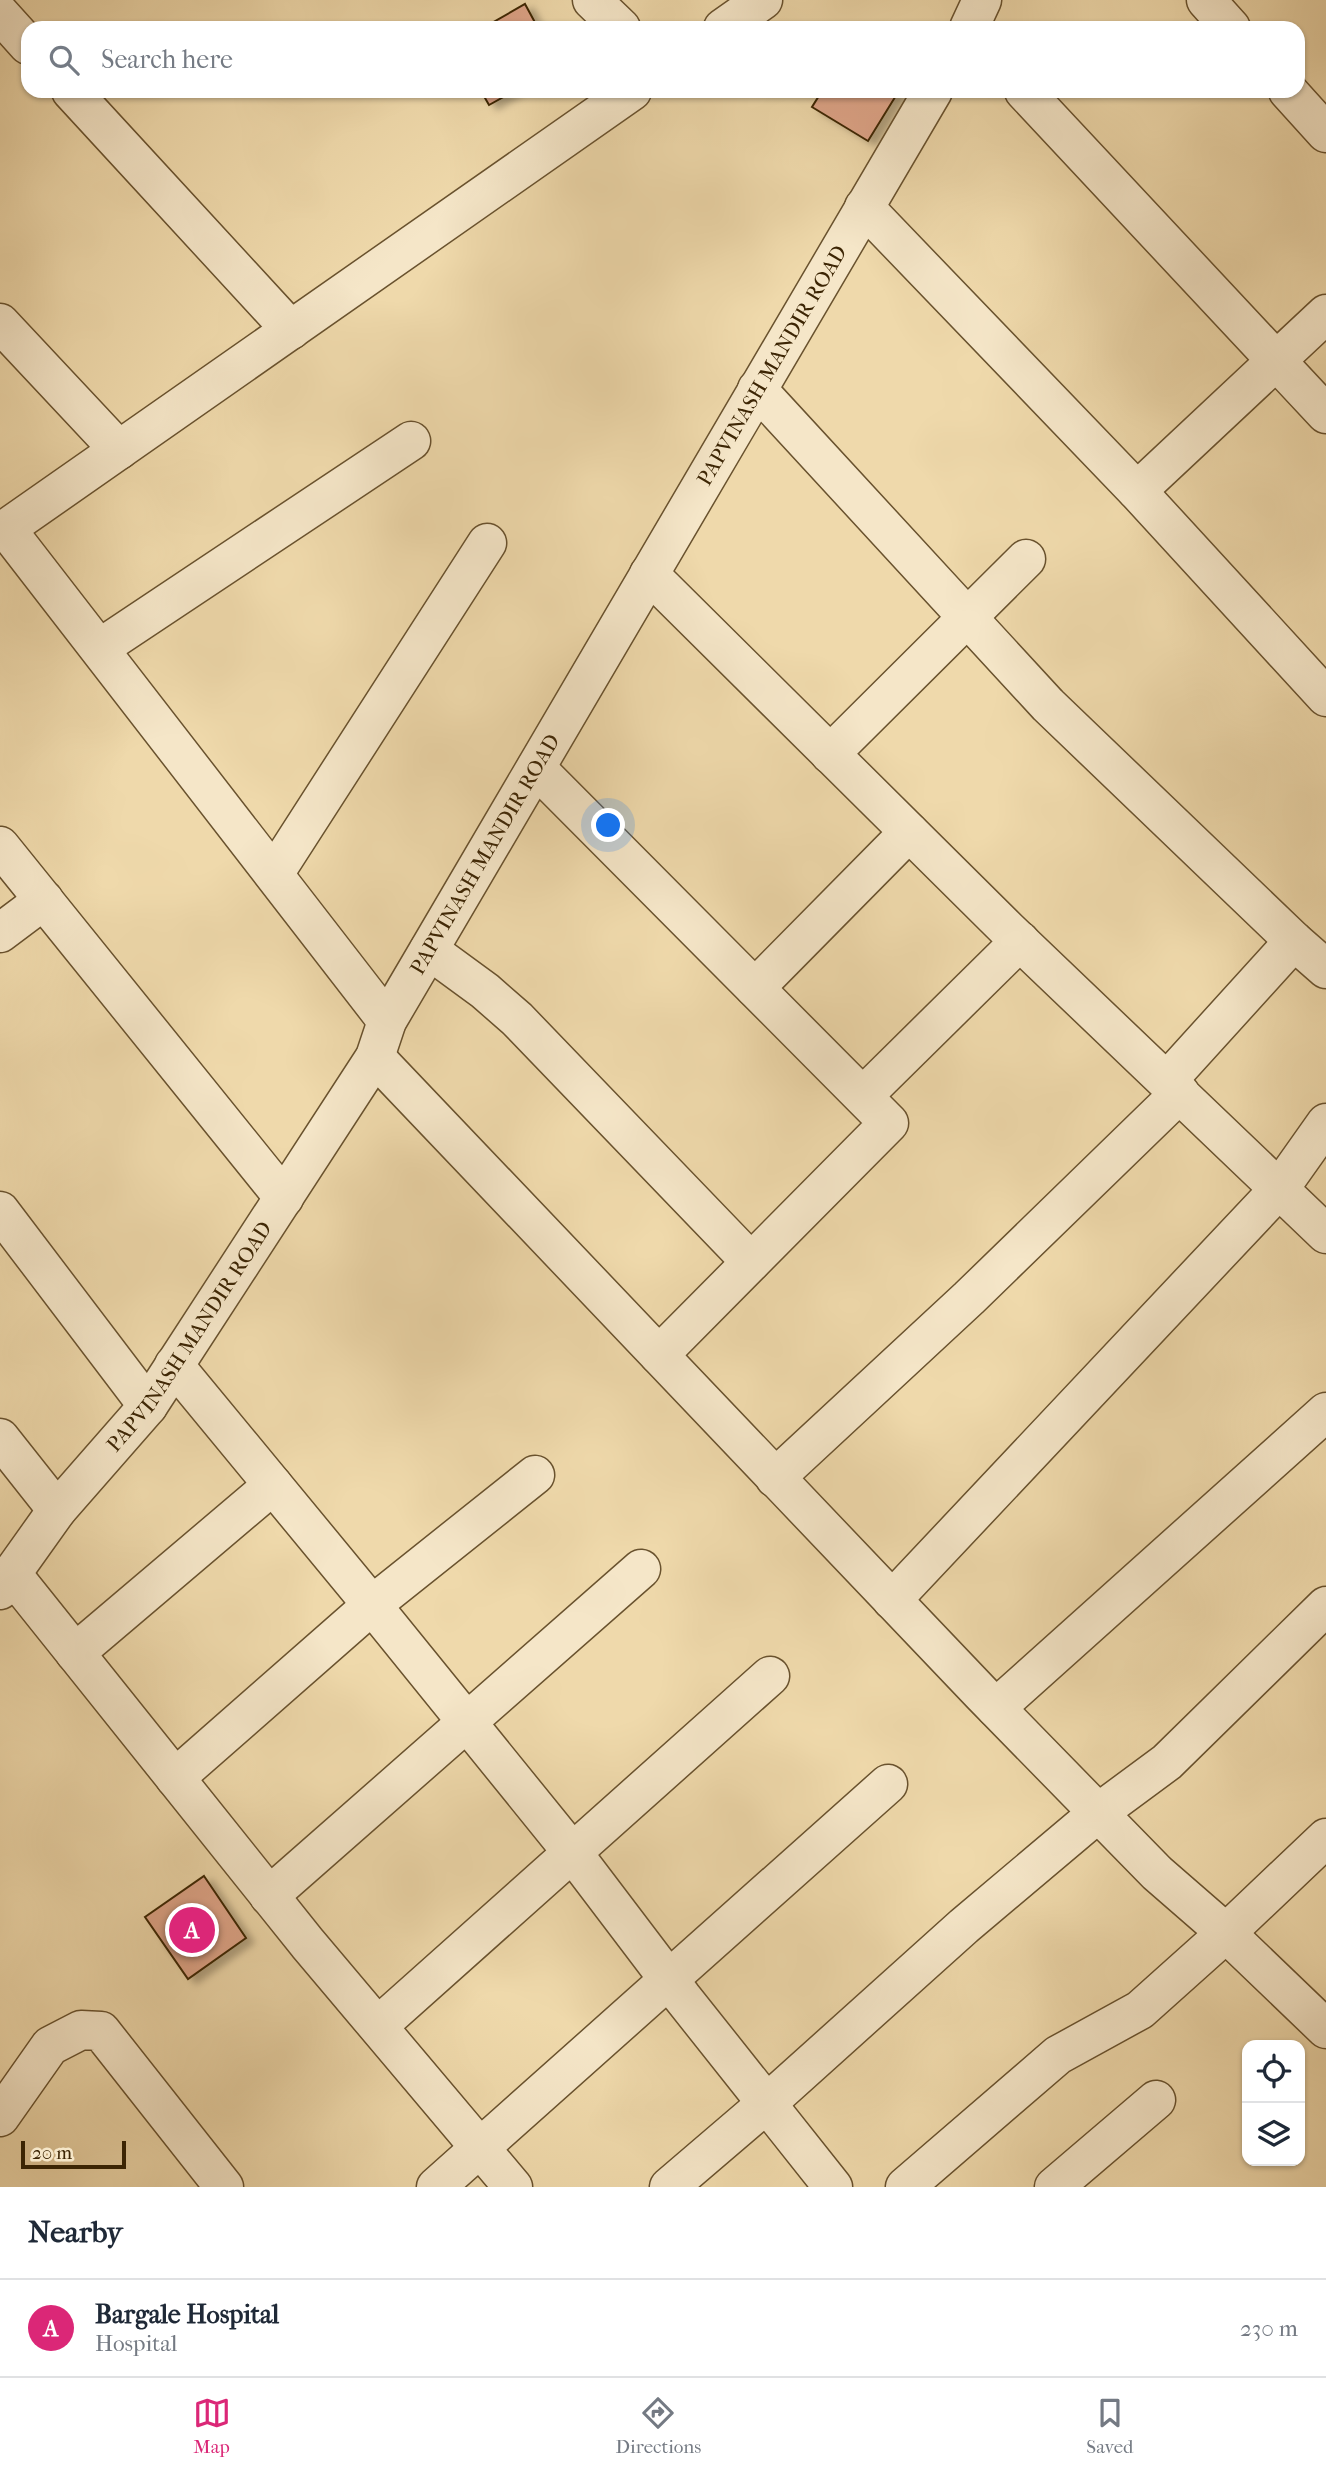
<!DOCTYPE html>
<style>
body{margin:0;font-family:"IM FELL French Canon",serif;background:#f6f6f7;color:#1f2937}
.controls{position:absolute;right:21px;bottom:21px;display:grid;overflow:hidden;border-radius:14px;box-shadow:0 2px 5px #0004}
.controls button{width:63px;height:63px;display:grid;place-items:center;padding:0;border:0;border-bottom:2px solid #e0e1e3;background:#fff;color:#1f2937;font:35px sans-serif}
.scale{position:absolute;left:21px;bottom:18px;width:105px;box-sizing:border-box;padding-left:7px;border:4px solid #3c2504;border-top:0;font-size:19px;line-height:24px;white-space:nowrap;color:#3c2504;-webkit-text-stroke:5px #f5e6c8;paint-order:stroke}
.you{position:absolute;left:609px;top:826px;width:24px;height:24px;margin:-18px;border:5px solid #fff;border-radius:50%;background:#1a73e8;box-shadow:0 0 0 10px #1a73e833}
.badge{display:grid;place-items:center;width:46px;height:46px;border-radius:50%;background:#db2777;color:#fff;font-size:23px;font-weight:700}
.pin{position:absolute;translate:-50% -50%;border:4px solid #fff;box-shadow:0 2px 7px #0006}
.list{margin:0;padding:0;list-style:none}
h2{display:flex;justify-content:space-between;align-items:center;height:91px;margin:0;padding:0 28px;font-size:30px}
h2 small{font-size:23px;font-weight:400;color:#747a83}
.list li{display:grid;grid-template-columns:46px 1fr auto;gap:21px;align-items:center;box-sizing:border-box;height:98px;padding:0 28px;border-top:2px solid #e0e1e3}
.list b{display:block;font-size:26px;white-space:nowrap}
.list p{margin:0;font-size:23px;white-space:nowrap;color:#747a83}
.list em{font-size:23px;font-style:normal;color:#747a83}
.icon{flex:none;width:38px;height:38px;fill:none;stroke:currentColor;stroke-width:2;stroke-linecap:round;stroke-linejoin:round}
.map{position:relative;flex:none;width:1326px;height:2187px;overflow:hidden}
.search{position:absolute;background:#fff;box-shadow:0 2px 5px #0004;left:21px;right:21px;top:21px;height:77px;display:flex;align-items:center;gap:18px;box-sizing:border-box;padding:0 24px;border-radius:21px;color:#747a83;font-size:26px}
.sheet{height:189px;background:#fff}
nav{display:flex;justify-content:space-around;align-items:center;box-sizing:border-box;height:98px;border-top:2px solid #e0e1e3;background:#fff;font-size:19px;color:#747a83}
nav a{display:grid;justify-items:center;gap:4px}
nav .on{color:#db2777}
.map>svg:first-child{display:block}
.building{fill:#dfa589;stroke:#3c2504;stroke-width:2;filter:url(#shadow)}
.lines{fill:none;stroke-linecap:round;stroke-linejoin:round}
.minor-casing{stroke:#69522e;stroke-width:41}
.minor{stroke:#f5e6c8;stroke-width:38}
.labels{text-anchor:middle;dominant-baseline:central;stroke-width:6;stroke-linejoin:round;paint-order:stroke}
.street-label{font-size:21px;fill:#3c2504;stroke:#f5e6c8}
</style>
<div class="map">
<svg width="1326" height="2187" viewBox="0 0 1326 2187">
<defs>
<filter id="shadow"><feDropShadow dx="8" dy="4.5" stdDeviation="3.5" flood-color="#0004"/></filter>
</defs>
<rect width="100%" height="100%" fill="#efd9ab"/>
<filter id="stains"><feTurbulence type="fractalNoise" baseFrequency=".00286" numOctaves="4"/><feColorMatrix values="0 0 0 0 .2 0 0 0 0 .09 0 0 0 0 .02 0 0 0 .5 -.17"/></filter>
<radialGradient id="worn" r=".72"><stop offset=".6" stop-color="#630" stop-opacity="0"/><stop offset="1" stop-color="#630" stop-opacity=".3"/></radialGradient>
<path class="building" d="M525,4L538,28H483Z
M481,91H514L489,105Z
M822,91H891L897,94L868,141L812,107Z
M204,1876L246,1938L188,1979L145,1917Z"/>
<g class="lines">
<g class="minor-casing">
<g id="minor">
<path d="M592,0L621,28"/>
<path d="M1206,0L1231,28"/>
<path d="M0,14L28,45"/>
<path d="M723,28L763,0"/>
<path d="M969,28L982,0"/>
<path d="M71,91L291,330"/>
<path d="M1024,91L1326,414"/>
<path d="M1288,91L1326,133"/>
<path d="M864,207L1137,491L1326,697"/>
<path d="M0,323L119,450"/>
<path d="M757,389L1048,705L1294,941L1326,969"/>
<path d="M1137,491L1326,314"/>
<path d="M7,530L387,1021"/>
<path d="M0,533L632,91"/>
<path d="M649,574L1008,930L1326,1234"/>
<path d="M100,648L411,441"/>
<path d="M830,754L1026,559"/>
<path d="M536,768L889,1123L659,1355"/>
<path d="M0,846L284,1198"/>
<path d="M274,874L487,543"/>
<path d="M0,933L44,900"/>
<path d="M429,950L485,991L517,1019L751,1262"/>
<path d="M755,988L909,832"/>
<path d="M375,1057L982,1694L1157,1873L1226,1933L1326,2029"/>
<path d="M1167,1081L1294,941"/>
<path d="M863,1096L1020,941"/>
<path d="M0,1211L148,1406"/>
<path d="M174,1365L372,1605L572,1852L682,1997L833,2187"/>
<path d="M0,1438L57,1510"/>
<path d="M775,1478L969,1298L1180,1093"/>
<path d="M12,1574L308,1944L513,2187"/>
<path id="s1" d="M0,1590L57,1510L148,1406L375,1057L387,1021L933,91"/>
<path d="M892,1600L1280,1188L1326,1123"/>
<path d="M75,1653L273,1485"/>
<path d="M996,1708L1326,1412"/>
<path d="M175,1778L372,1605L535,1475"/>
<path d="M269,1896L641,1569"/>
<path d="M378,2026L770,1676"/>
<path d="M0,2117L50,2046L81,2030L101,2031L224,2187"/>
<path d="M436,2187L888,1784"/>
<path d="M669,2187L766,2104L964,1926L1098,1813L1167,1762L1326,1606"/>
<path d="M905,2187L1058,2055L1140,2010L1226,1933L1326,1838"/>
<path d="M1054,2187L1156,2100"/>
</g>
</g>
<use href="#minor" class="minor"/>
</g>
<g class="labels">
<g class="street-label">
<text stroke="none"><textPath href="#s1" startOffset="1451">PAPVINASH MANDIR ROAD</textPath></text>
<text stroke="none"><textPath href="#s1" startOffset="884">PAPVINASH MANDIR ROAD</textPath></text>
<text stroke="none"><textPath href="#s1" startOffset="317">PAPVINASH MANDIR ROAD</textPath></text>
</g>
</g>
<rect width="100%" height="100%" filter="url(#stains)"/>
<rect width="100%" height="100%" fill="url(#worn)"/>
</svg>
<div class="controls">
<button><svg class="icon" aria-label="locate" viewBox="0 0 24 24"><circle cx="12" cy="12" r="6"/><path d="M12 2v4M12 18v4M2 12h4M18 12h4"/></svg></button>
<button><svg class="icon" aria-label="layers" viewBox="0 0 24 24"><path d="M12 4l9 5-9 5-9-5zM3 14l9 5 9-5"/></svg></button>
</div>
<div class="scale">20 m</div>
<div class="you"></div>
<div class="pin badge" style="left:192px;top:1930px">A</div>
<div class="search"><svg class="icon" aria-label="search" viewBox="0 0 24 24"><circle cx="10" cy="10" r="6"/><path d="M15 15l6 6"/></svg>Search here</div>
</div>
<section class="sheet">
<h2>Nearby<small></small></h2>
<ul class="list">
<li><span class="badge">A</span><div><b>Bargale Hospital</b><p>Hospital</p></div><em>230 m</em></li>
</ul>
</section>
<nav>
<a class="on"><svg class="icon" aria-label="map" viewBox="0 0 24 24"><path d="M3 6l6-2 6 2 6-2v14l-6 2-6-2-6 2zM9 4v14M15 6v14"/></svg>Map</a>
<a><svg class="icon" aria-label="directions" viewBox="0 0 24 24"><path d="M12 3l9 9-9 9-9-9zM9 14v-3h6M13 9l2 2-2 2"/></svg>Directions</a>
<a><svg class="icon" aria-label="saved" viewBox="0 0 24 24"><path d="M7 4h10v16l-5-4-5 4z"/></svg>Saved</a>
</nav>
